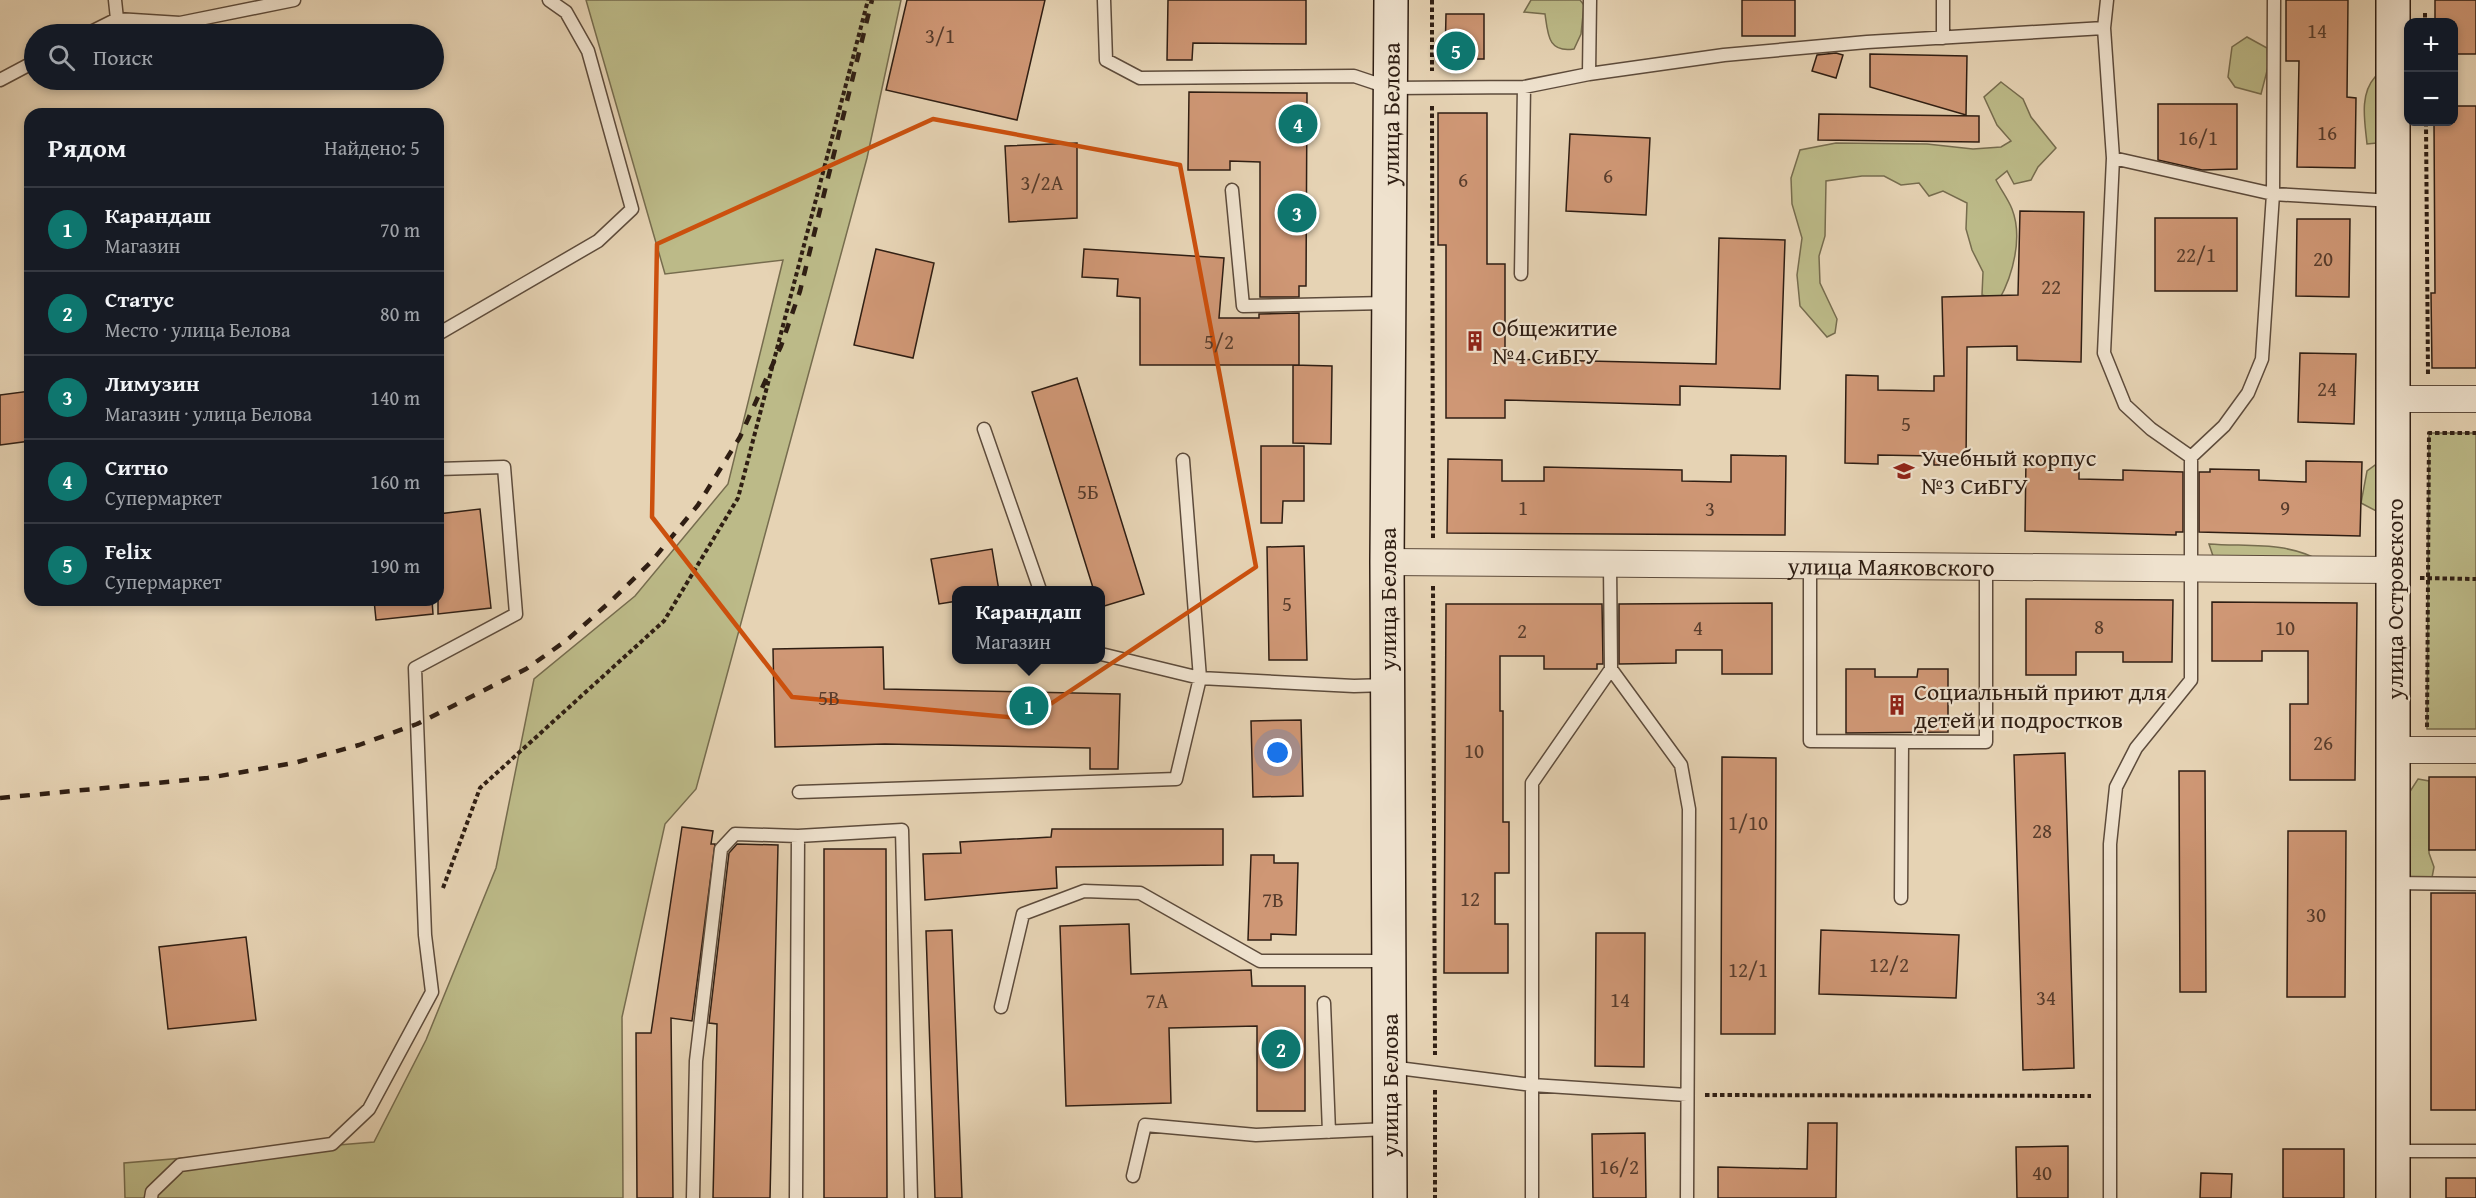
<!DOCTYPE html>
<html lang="ru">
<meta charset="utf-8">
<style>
body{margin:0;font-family:"Gentium Book Plus",serif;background:#242831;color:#f1f3f6}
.controls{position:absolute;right:18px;top:18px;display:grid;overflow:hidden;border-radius:12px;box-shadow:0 3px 9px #0003}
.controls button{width:54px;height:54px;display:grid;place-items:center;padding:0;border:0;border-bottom:2px solid #363941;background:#171b24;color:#f1f3f6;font:30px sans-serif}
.you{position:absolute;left:1278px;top:753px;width:21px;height:21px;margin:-15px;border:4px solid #fff;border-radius:50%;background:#1a73e8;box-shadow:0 0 0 9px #1a73e833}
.badge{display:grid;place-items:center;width:39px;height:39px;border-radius:50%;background:#0f766e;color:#fff;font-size:20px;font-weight:700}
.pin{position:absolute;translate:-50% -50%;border:3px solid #fff;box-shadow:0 2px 6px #0006}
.popup{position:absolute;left:952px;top:586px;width:153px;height:78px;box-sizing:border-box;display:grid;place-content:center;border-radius:12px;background:#171b24;filter:drop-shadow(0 2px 4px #0005);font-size:20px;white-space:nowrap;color:#9ea1a6}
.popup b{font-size:22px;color:#f1f3f6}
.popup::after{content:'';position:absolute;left:50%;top:100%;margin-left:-12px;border:12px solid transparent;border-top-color:#171b24}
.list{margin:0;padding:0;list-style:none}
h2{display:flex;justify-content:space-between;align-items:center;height:78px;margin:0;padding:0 24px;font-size:26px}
h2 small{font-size:20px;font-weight:400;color:#9ea1a6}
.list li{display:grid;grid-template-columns:39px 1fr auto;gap:18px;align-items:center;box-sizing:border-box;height:84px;padding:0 24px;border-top:2px solid #363941}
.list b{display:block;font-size:22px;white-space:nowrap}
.list p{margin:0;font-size:20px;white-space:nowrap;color:#9ea1a6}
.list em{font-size:20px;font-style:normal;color:#9ea1a6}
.icon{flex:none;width:33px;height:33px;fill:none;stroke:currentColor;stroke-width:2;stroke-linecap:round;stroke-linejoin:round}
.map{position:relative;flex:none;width:2476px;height:1198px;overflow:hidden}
.search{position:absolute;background:#171b24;box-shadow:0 3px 9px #0003;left:24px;top:24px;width:420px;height:66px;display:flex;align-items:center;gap:15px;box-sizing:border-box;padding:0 21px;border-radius:33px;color:#9ea1a6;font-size:22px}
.panel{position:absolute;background:#171b24;box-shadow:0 3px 9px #0003;left:24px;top:108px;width:420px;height:498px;border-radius:18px}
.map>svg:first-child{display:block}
.green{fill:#bcba88;stroke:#766c4e;stroke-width:1.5}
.building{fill:#cf9775;stroke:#2f1e13;stroke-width:1.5}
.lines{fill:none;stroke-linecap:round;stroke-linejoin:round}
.lane-casing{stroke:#5d4b3b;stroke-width:15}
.street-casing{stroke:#5d4b3b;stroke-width:28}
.secondary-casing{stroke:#2f1e13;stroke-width:36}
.path{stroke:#2f1e13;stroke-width:4;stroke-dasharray:4.5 3;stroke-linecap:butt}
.lane{stroke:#efe2ce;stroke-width:12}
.street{stroke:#efe2ce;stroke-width:26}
.secondary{stroke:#efe2ce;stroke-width:33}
.rail{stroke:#2f1e13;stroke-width:4.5;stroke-dasharray:10 10;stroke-linecap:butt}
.marked{fill:none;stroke:#cc500d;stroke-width:4.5;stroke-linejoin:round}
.labels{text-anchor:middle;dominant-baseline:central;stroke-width:4.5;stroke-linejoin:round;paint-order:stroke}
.number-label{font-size:21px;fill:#573c2c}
.street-label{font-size:24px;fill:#2f1e13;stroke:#efe2ce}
.poi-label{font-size:24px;fill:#2f1e13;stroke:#efe2ce;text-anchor:start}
</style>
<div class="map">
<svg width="2476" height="1198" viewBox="0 0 2476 1198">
<rect width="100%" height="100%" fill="#e6d3b4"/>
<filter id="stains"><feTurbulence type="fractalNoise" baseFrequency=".00333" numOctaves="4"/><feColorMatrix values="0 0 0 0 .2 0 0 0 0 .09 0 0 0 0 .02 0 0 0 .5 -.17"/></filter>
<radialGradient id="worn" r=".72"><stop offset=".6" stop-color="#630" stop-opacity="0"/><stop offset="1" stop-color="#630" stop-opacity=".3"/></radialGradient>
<path class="green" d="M586,0H901L867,158L696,789L665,824L622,1017L623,1198H125L124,1163L374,1142L426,1040L496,868L534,679L635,596L728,484L783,260L665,274Z
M1531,0H1580L1584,5L1581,34L1574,49C1548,53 1548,35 1545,14L1524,12Z
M2247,37L2267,48L2268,67L2261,94L2235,87L2228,77L2232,47Z
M2375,77L2387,83L2377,143L2367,144C2365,122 2359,95 2375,77Z
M2001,82L2023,99L2031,117L2056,148L2038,167L2031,180L2014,184L2007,171L1996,180C2001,190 2008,199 2012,209C2023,237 2013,275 1999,300L1982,295L1983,272L1972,250L1966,229L1967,203L1943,191L1929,196L1919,183L1901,185L1884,176H1862L1826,181L1825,236L1819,256L1820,283L1837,319L1835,333L1827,337L1800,306L1797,275L1802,238L1792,204L1791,178L1800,150L1836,143L1927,144L1973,149L2001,147L2011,141L1997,125L1984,97Z
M2429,433H2476V729H2427Z
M2378,463L2382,514L2361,503L2367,471Z
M2209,544C2248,547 2288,541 2322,562H2215Z
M2418,779L2429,781V853L2434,867L2431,883L2418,887L2402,872L2409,793Z"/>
<path class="building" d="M907,0H1045L1017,120L886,90Z
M1168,0H1306V44L1193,43L1192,60H1167Z
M1742,0H1795V36H1742Z
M2286,0H2348L2347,97L2356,98L2355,168L2297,167L2299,61H2286Z
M2435,0H2476V54H2454V22H2435Z
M1446,14H1484V59H1445Z
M1836,53L1843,55L1836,78L1812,71L1817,55Z
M1870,54L1967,56L1966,115L1870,87Z
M1189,92L1307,93L1306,286H1299V297H1260V162L1230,161V170H1188Z
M2158,104H2237V169L2202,170L2158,160Z
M2454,106H2476V368H2432L2431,293H2435L2434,122H2454Z
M1438,113H1487V264H1505V359L1716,364L1719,238L1785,240L1780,389L1680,386V405L1505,400V418H1446V245H1438Z
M1819,114L1979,116V142L1818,140Z
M1570,134L1650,138L1646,215L1566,211Z
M1077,143V218L1009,222L1005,146Z
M2020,211L2084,212L2081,362L2017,360V346L1967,347L1966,465H1934V456L1878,455V464L1845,463L1846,375L1878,376V390L1934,391V376H1944L1942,297L2018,295Z
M2155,218H2237V291H2155Z
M2297,219H2350L2349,297L2296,296Z
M876,249L934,263L913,358L854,345Z
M1084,249L1224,258L1219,318H1259V314L1299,313V365H1140V298L1117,296L1118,279L1082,277Z
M2300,353L2356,354L2354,424L2298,422Z
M1293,365L1332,366L1331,444L1293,443Z
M1077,378L1144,594L1101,607V591H1094L1032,392Z
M30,391V441L0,445V395Z
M1261,446H1304V501H1283L1282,523H1261Z
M1731,455L1786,456L1785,535L1447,533L1448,459L1502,460V481H1544V467L1682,470V481L1731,482Z
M2026,458L2079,459V479L2123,480V470L2183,472V532H2176V535L2025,531Z
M2306,461L2362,462L2360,536L2199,532V472H2210V469L2259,470V480L2306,482Z
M480,509L491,608L438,614V514Z
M1304,546L1307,660H1269L1267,547Z
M992,549L999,591H957V601L939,604L931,559Z
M2026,599L2173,600L2172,662H2123V652H2076V675H2026Z
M374,600H432L433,614L376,620Z
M2212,602L2357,603L2355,780H2290V704H2308V651H2262V661H2212Z
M1772,603V674H1722V650H1676V663L1619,664V604Z
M1446,604H1602L1603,664H1597V669H1544V656H1500V711H1503V822H1509V873H1495V924H1508V973H1444Z
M883,647L884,689L1120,694L1118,769H1090V748L885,744L775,747L773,649Z
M1846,669H1875V677H1917L1918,669H1948V732L1846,733Z
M1301,720L1303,796L1253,797L1251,721Z
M2065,753L2074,1068L2023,1070L2014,755Z
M1722,757L1776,758L1775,1034H1721Z
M2179,771H2205L2206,992H2180Z
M2429,777H2476V850H2429Z
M682,827L713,831L711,844H715L692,1021L671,1018L673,1198H637L636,1033H651Z
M1052,829H1223V865L1056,867L1057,888L925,900L923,854L961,853L960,842L1051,837Z
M2288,831H2346L2345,997H2287Z
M737,844L778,845L770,1198H713L717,1024L709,1023L729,853Z
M824,849H886L887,1198H824Z
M1251,855H1274V863H1298L1296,935L1271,934V940H1248Z
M2431,893H2476V1110H2431Z
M1129,924L1131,974L1251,970L1252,986H1305V1111H1257V1026L1169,1028L1171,1103L1066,1106L1060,926Z
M952,930L962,1198H935L926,931Z
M1821,930L1959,935L1956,998L1819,994Z
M1596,933H1645L1644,1067L1595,1066Z
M246,937L256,1020L168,1029L159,947Z
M1808,1123H1837L1836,1198H1718V1167L1807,1169Z
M1645,1133L1646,1198H1593L1592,1134Z
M2068,1146V1198H2017L2016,1147Z
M2283,1149H2344V1198H2283Z
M2201,1173L2232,1174L2231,1198H2200Z
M2446,1178H2476V1198H2446Z"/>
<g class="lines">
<g class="lane-casing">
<path id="lane" d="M115,0L117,19L180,23L294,0
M1104,0L1106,60L1140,78L1354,76L1390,88L1524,87L1589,74L1724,55L1867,42L2104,28
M2107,0L2104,28L2113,158L2104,353L2125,405L2151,429L2191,457
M87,34L117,19
M1943,38V0
M1589,74L1590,0
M0,80L34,62
M2113,158L2273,194L2393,201
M1232,190L1243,306L1386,303
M1521,274L1524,87
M438,334L598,241L632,209L588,51L566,12L549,0
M984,429L1040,590
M1610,564L1611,669L1681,765L1689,809L1687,1198
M1810,566V741L1986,742V567
M1101,654L1200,678L1354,686L1387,685
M799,792L1176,779L1200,678L1183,460
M2393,883L2476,884
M1901,898L1902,742
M1324,1003L1329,1132
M1001,1007L1023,914L1084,891L1140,893L1260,961H1387
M1390,1067L1532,1085L1687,1095
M2393,1151H2476
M1133,1176L1145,1125L1256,1135L1388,1129
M151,1198L152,1192L180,1165L332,1144L369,1109L432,992L425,935L415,668L516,614L504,467L438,469
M693,1198L696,1061L721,849L735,834L798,836
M796,1198L798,836L902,830L911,1198
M1532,1198V783L1611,669
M2110,1198V844L2116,787L2136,748L2191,680V457L2224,426L2248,393L2262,359L2273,194L2274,0"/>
</g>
<g class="street-casing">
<g id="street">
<path d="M2394,399H2476"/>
<path id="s1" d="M1387,562L2394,570"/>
<path d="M2394,750H2476"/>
</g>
</g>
<g class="secondary-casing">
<g id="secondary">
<path d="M2393,0V1198"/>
<path id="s2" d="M1390,1198L1387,562L1391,0"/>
</g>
</g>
<path class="path" d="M1432,0V71
M2425,13V22
M1432,106L1433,539
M2426,122L2428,376
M2420,578L2476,579
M1433,586L1435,1055
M2427,727L2429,433H2476
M443,888L480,788L664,621L738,498L868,0
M1435,1090V1198
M1705,1095L2091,1096"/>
<use href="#lane" class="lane"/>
<use href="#street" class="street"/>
<use href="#secondary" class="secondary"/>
<path class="rail" d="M0,798L208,778L294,763L359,745L417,724L526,669L567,640L611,601L651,562L698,505L740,437L781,346L800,291L872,0"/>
</g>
<path class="marked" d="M933,119L1180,165L1256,567L1028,719L792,697L652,517L657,244Z"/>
<defs>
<g id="building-bare" transform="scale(1.62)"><path d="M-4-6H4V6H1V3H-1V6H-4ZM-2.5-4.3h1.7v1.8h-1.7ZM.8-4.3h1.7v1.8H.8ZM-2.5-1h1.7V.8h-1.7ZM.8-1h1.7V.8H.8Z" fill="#8f2418" stroke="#efe2ce" stroke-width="2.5" paint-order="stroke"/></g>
<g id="university-bare" transform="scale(1.62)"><path d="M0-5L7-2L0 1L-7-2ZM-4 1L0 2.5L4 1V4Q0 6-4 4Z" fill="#8f2418" stroke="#efe2ce" stroke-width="2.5" paint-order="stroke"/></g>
</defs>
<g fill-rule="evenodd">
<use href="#building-bare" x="1475" y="341"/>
<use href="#university-bare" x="1904" y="471"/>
<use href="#building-bare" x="1897" y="705"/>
</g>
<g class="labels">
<g class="number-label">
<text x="2317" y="30">14</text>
<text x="940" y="35">3/1</text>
<text x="2327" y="132">16</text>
<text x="2198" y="137">16/1</text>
<text x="1608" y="175">6</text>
<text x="1463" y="179">6</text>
<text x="1042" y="182">3/2А</text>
<text x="2196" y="254">22/1</text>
<text x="2323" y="258">20</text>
<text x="2051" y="286">22</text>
<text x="1219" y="341">5/2</text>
<text x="2327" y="388">24</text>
<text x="1906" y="423">5</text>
<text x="1088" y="491">5Б</text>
<text x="1523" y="507">1</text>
<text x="2285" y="507">9</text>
<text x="1710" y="508">3</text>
<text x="1287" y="603">5</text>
<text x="2099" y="626">8</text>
<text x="1698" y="627">4</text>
<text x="2285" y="627">10</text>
<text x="1522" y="630">2</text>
<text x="829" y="697">5В</text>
<text x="2323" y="742">26</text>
<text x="1474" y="750">10</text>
<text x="1748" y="822">1/10</text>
<text x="2042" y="830">28</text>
<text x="1470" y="898">12</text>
<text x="1273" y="899">7В</text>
<text x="2316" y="914">30</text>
<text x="1889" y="964">12/2</text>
<text x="1748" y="969">12/1</text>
<text x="2046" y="997">34</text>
<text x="1620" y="999">14</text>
<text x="1157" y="1000">7А</text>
<text x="1619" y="1166">16/2</text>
<text x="2042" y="1172">40</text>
</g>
<g class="street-label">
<text stroke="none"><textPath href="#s2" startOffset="1084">улица Белова</textPath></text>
<text stroke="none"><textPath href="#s1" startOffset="504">улица Маяковского</textPath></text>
<text transform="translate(1387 599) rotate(-90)">улица Белова</text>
<text transform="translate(2394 599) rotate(-90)">улица Островского</text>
<text transform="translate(1389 1085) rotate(-90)">улица Белова</text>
</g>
<g class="poi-label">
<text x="1492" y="327">Общежитие<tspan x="1492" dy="28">№4 СиБГУ</tspan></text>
<text x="1921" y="457">Учебный корпус<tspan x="1921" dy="28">№3 СиБГУ</tspan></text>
<text x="1914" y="691">Социальный приют для<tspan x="1914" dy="28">детей и подростков</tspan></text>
</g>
</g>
<rect width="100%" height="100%" filter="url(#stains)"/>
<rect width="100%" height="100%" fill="url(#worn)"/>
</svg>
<div class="controls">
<button>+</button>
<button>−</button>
</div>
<div class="you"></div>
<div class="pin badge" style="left:1029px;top:706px">1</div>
<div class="popup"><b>Карандаш</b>Магазин</div>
<div class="pin badge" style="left:1281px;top:1049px">2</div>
<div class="pin badge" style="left:1297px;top:213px">3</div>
<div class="pin badge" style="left:1298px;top:124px">4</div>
<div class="pin badge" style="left:1456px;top:51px">5</div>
<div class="search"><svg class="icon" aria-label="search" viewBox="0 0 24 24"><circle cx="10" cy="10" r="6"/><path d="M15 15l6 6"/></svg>Поиск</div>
<section class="panel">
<h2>Рядом<small>Найдено: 5</small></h2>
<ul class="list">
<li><span class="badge">1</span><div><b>Карандаш</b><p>Магазин</p></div><em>70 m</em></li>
<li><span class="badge">2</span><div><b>Статус</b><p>Место · улица Белова</p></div><em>80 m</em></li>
<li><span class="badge">3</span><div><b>Лимузин</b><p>Магазин · улица Белова</p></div><em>140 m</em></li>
<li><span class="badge">4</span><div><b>Ситно</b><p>Супермаркет</p></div><em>160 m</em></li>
<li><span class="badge">5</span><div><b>Felix</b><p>Супермаркет</p></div><em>190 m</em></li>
</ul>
</section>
</div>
